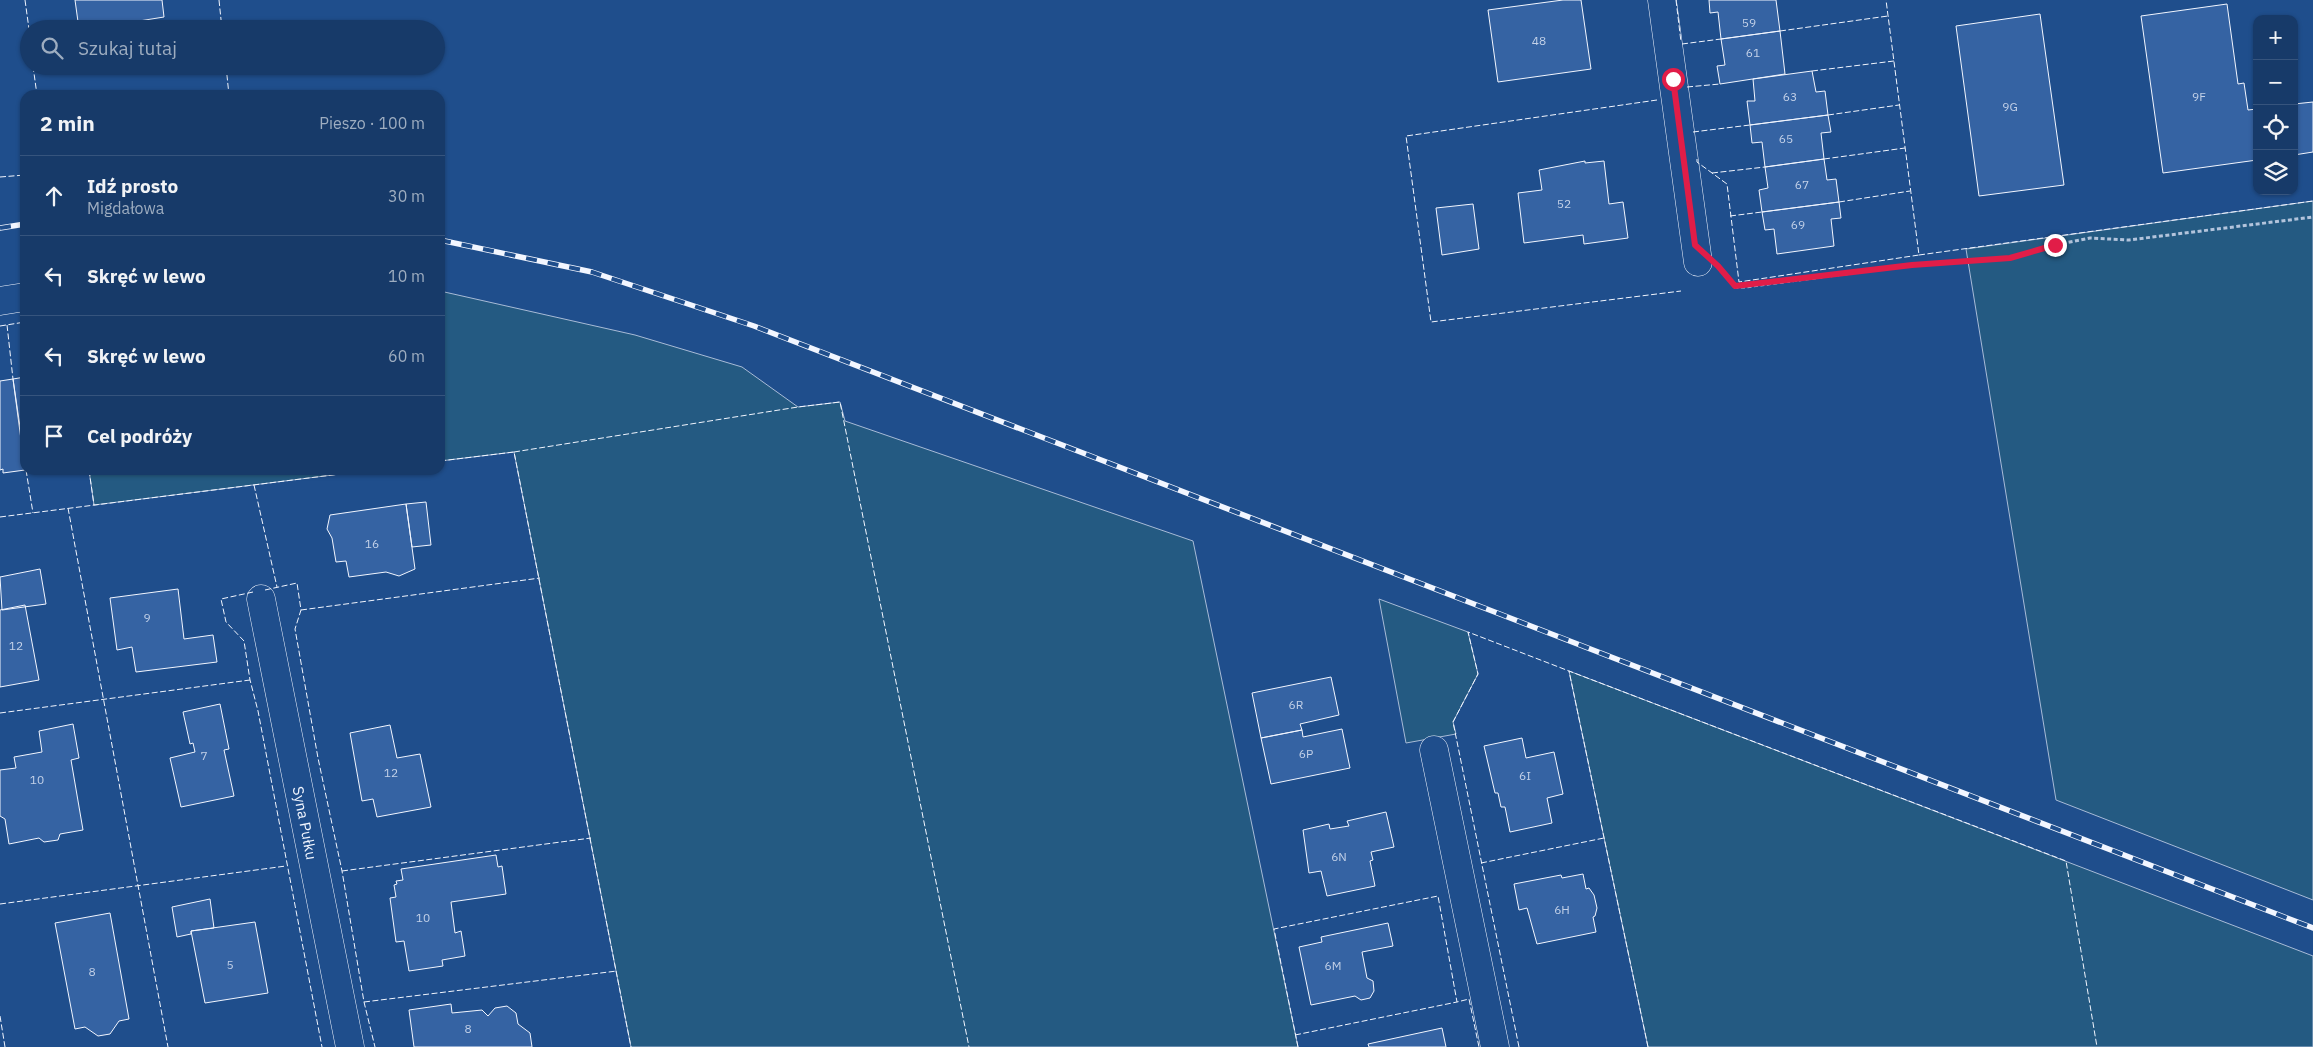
<!DOCTYPE html>
<html lang="pl">
<meta charset="utf-8">
<style>
body{margin:0;font-family:"IBM Plex Sans",sans-serif;background:#244571;color:#f1f3f6}
.controls{position:absolute;right:15px;top:15px;display:grid;overflow:hidden;border-radius:10px;box-shadow:0 1px 4px #0004}
.controls button{width:45px;height:45px;display:grid;place-items:center;padding:0;border:0;border-bottom:1px solid #36547d;background:#173a69;color:#f1f3f6;font:25px sans-serif}
.stop{position:absolute;width:15px;height:15px;margin:-11px;border:4px solid #e11d48;border-radius:50%;background:#fff}
.stop.end{background:#e11d48;border-color:#fff;box-shadow:0 1px 5px #0008}
.list{margin:0;padding:0;list-style:none}
h2{display:flex;justify-content:space-between;align-items:center;height:65px;margin:0;padding:0 20px;font-size:21px}
h2 small{font-size:16px;font-weight:400;color:#9eadc0}
.list li{display:grid;grid-template-columns:32px 1fr auto;gap:15px;align-items:center;box-sizing:border-box;height:80px;padding:0 20px;border-top:1px solid #36547d}
.list b{display:block;font-size:19px;white-space:nowrap}
.list p{margin:0;font-size:16px;white-space:nowrap;color:#9eadc0}
.list em{font-size:16px;font-style:normal;color:#9eadc0}
.icon{flex:none;width:28px;height:28px;fill:none;stroke:currentColor;stroke-width:2;stroke-linecap:round;stroke-linejoin:round}
.map{position:relative;flex:none;width:2313px;height:1047px;overflow:hidden}
.search{position:absolute;background:#173a69;box-shadow:0 1px 4px #0004;left:20px;top:20px;width:425px;height:55px;display:flex;align-items:center;gap:12px;box-sizing:border-box;padding:0 18px;border-radius:28px;color:#9eadc0;font-size:19px}
.panel{position:absolute;background:#173a69;box-shadow:0 1px 4px #0004;left:20px;top:90px;width:425px;height:385px;border-radius:15px}
.map>svg:first-child{display:block}
.green{fill:#245a82;stroke:#a8bbd7}
.building{fill:#3563a3;stroke:#f2f6ff}
.lines{fill:none;stroke-linecap:round;stroke-linejoin:round}
.minor-casing{stroke:#f2f6ff;stroke-width:29}
.path{stroke:#b3c4dc;stroke-width:3;stroke-dasharray:4 2.5;stroke-linecap:butt}
.minor{stroke:#1f4e8c;stroke-width:28}
.rail-casing{stroke:#f2f6ff;stroke-width:5.5}
.rail{stroke:#1f4e8c;stroke-width:4;stroke-dasharray:11;stroke-linecap:butt}
.fence{stroke:#f2f6ff;stroke-width:1;stroke-dasharray:6 2.5;stroke-linecap:butt}
.route{stroke:#e11d48;stroke-width:6}
.labels{text-anchor:middle;dominant-baseline:central;stroke-width:4;stroke-linejoin:round;paint-order:stroke}
.number-label{font-size:12px;fill:#c3d1e8}
.street-label{font-size:15px;fill:#f2f6ff;stroke:#1f4e8c}
</style>
<div class="map">
<svg width="2313" height="1047" viewBox="0 0 2313 1047">
<rect width="100%" height="100%" fill="#1f4e8c"/>
<path class="green" d="M2313,201V900L2056,800L1966,249Z
M440,291L635,335L742,367L798,407L840,402L845,421L1193,541L1298,1047H631L514,452L440,461Z
M89,470H372L94,505Z
M1379,599L1468,632L1478,674L1453,722L1456,734L1406,743Z
M1569,671L2313,956V1047H1648Z"/>
<path class="building" d="M75,0H162L164,17L139,21L140,29H79Z
M1563,0H1581L1591,69L1498,82L1488,10Z
M1709,0H1776L1780,31L1721,39L1718,12L1710,13Z
M2227,4L2238,84L2244,83L2248,110L2257,109V160L2163,173L2141,16Z
M2040,14L2064,185L1979,196L1956,26Z
M1780,31L1785,74L1720,84L1717,66L1725,65L1721,39Z
M1812,71L1816,92L1825,91L1828,115L1750,125L1747,101H1755L1753,79Z
M2313,102V152L2294,155V104Z
M1828,115L1831,132L1821,133L1824,159L1765,167L1762,142L1752,143L1750,125Z
M1824,159L1827,180L1836,179L1839,202L1762,212L1759,190L1768,188L1765,167Z
M1585,161V163L1604,161L1609,204L1623,202L1628,238L1584,244L1583,235L1524,243L1518,193L1542,190L1539,170Z
M1839,202L1841,218L1831,219L1834,246L1777,254L1774,229L1765,230L1762,212Z
M1473,204L1479,249L1442,255L1436,208Z
M25,377V461L13,379Z
M13,379L25,470L3,473V469L0,470V381Z
M426,502L431,545L412,547L406,504Z
M406,504L415,569L399,576L386,572L349,577L346,561L336,562L332,538L327,529L330,515Z
M40,569L46,604L2,610L0,577Z
M178,589L184,639L213,635L217,662L136,672L132,647L117,650L110,598Z
M25,605L39,680L0,687V610Z
M1331,677L1339,715L1300,724L1302,730L1261,738L1252,693Z
M220,704L229,749L224,750L234,796L181,807L170,758L195,752L193,743L190,744L183,712Z
M73,724L79,758L71,760L83,830L60,834L58,840L44,842L39,838L9,844L5,819L0,816V770L16,768L14,757L42,752L39,731Z
M390,725L397,758L420,754L431,807L377,817L373,799L362,801L350,733Z
M1342,729L1350,768L1271,784L1261,738L1302,730L1303,737Z
M1522,738L1526,758L1554,752L1563,794L1547,798L1552,823L1510,832L1505,807H1501L1498,793H1495L1484,746Z
M1386,812L1394,847L1371,852L1373,860L1370,861L1375,886L1327,896L1321,871L1309,873L1303,830L1329,824L1330,829L1349,826L1347,821Z
M496,855L498,867L502,866L506,894L451,902L455,933L461,931L465,956L442,960L443,966L409,971L404,941L396,942L390,898L396,897L394,885L397,884L396,881L403,880L401,869Z
M1583,874L1586,889L1589,888L1594,895L1597,908L1595,916L1593,917L1596,932L1537,944L1527,908L1519,910L1514,884L1561,875L1562,878Z
M210,899L214,928L191,931V934L177,937L172,907Z
M110,913L129,1019L119,1021L110,1034L98,1036L85,1027L75,1029L55,923Z
M255,922L268,993L205,1003L191,931Z
M1388,923L1393,946L1362,952L1367,978L1373,981L1374,991L1370,998L1361,1000L1355,996L1311,1005L1299,947L1322,942L1321,937Z
M451,1004L452,1013L482,1010L488,1016L495,1008L507,1006L516,1013L518,1024L530,1033L532,1047H414L409,1010Z
M1442,1028L1446,1047H1369L1368,1044Z"/>
<g class="lines">
<g class="minor-casing">
<path id="minor" d="M1662,0L1698,262
M0,301L25,297
M261,599L350,1047
M1434,750L1495,1047"/>
</g>
<path class="path" d="M1727,276L1735,287H1745L1912,265L2010,258L2055,245L2090,238L2129,240L2313,217"/>
<use href="#minor" class="minor"/>
<g class="rail-casing">
<path id="rail" d="M0,228L25,224
M440,240L592,272L754,326L2313,928"/>
</g>
<use href="#rail" class="rail"/>
<path class="fence" d="M25,0L29,29
M219,0L222,29
M1676,0L1681,42
M1780,31L1888,16
M1682,44L1721,39
M33,66L37,95
M226,66L229,95
M1812,71L1894,61
M1687,87L1720,84
M1657,100L1406,136L1431,322L1681,291
M1828,115L1899,105
M1693,132L1750,125
M1697,159V162L1727,184L1739,282L1919,255L1886,0
M1824,159L1905,148
M1712,173L1765,167
M0,177L25,175
M1839,202L1910,191
M1730,216L1762,212
M1919,255L2313,201
M7,325L13,379
M0,326L25,322
M514,452L798,407L840,402L969,1047
M440,461L514,452L631,1047
M26,470L33,513
M89,470L94,505
M254,485L277,587
M68,508L168,1047
M0,517L372,470
M265,590L297,583L301,610L295,629L318,758L342,871L364,1002L375,1047
M253,592L221,599L226,622L244,641L250,680L258,711L322,1047
M301,610L540,578
M0,713L250,680
M1481,863L1604,838
M342,871L591,838
M0,904L286,866
M364,1002L617,971
M0,1016L5,1047
M1295,1035L1457,1002
M1298,1047L1274,929L1438,896L1457,1002L1469,999L1479,1047
M1519,1047L1453,722L1478,674L1468,632L1569,671
M1648,1047L1569,671L2066,861L2097,1047"/>
</g>
<g class="lines">
<path class="route" d="M1673,79L1695,245L1718,266L1735,286L1912,265L2010,258L2055,245"/>
</g>
<g class="labels">
<g class="number-label">
<text x="1749" y="22">59</text>
<text x="1539" y="40">48</text>
<text x="1753" y="52">61</text>
<text x="1790" y="96">63</text>
<text x="2199" y="96">9F</text>
<text x="2010" y="106">9G</text>
<text x="1786" y="138">65</text>
<text x="1802" y="184">67</text>
<text x="1564" y="203">52</text>
<text x="1798" y="224">69</text>
<text x="372" y="543">16</text>
<text x="147" y="617">9</text>
<text x="16" y="645">12</text>
<text x="1296" y="704">6R</text>
<text x="1306" y="753">6P</text>
<text x="204" y="755">7</text>
<text x="391" y="772">12</text>
<text x="1525" y="775">6I</text>
<text x="37" y="779">10</text>
<text x="1339" y="856">6N</text>
<text x="1562" y="909">6H</text>
<text x="423" y="917">10</text>
<text x="230" y="964">5</text>
<text x="1333" y="965">6M</text>
<text x="92" y="971">8</text>
<text x="468" y="1028">8</text>
</g>
<g class="street-label">
<text transform="translate(305 823) rotate(79)">Syna Pułku</text>
</g>
</g>
</svg>
<div class="controls">
<button>+</button>
<button>−</button>
<button><svg class="icon" aria-label="locate" viewBox="0 0 24 24"><circle cx="12" cy="12" r="6"/><path d="M12 2v4M12 18v4M2 12h4M18 12h4"/></svg></button>
<button><svg class="icon" aria-label="layers" viewBox="0 0 24 24"><path d="M12 4l9 5-9 5-9-5zM3 14l9 5 9-5"/></svg></button>
</div>
<div class="stop" style="left:1673px;top:79px"></div>
<div class="stop end" style="left:2055px;top:245px"></div>
<div class="search"><svg class="icon" aria-label="search" viewBox="0 0 24 24"><circle cx="10" cy="10" r="6"/><path d="M15 15l6 6"/></svg>Szukaj tutaj</div>
<section class="panel">
<h2>2 min<small>Pieszo · 100 m</small></h2>
<ul class="list">
<li><svg class="icon" aria-label="ahead" viewBox="0 0 24 24"><path d="M12 20V5M6 11l6-6 6 6"/></svg><div><b>Idź prosto</b><p>Migdałowa</p></div><em>30 m</em></li>
<li><svg class="icon" aria-label="left" viewBox="0 0 24 24"><path d="M17 20v-9H6M10 6l-5 5 5 5"/></svg><div><b>Skręć w lewo</b></div><em>10 m</em></li>
<li><svg class="icon" aria-label="left" viewBox="0 0 24 24"><path d="M17 20v-9H6M10 6l-5 5 5 5"/></svg><div><b>Skręć w lewo</b></div><em>60 m</em></li>
<li><svg class="icon" aria-label="arrive" viewBox="0 0 24 24"><path d="M6 21V4h12l-3 4 3 4H6"/></svg><div><b>Cel podróży</b></div></li>
</ul>
</section>
</div>
